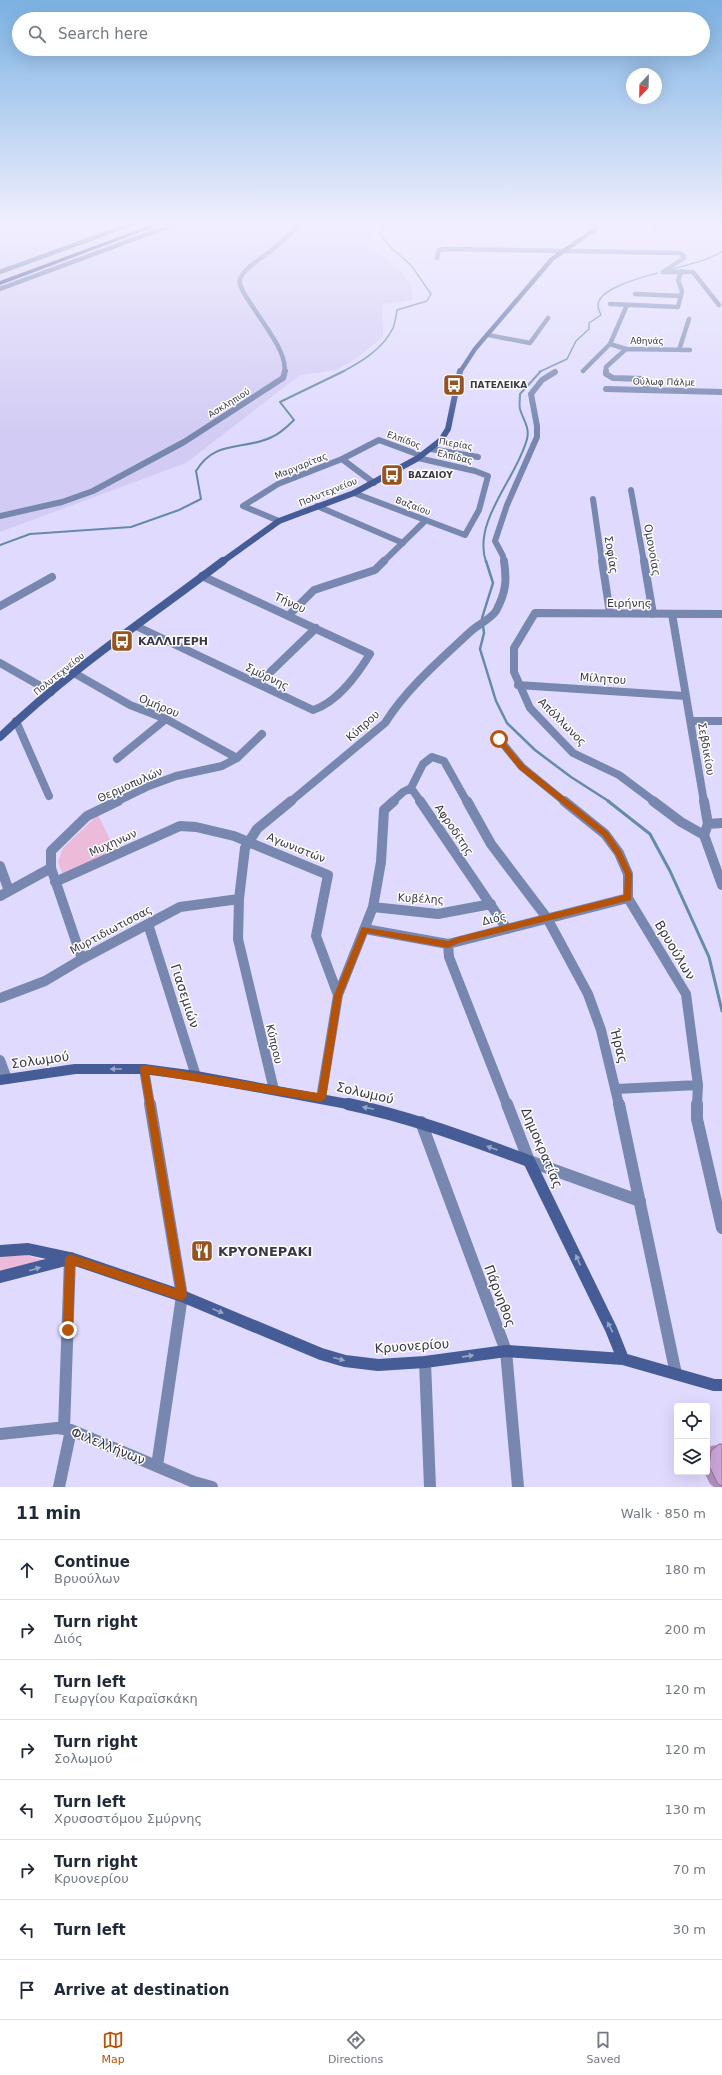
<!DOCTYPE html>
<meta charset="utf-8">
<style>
body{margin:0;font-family:"DejaVu Sans",sans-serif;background:#f6f6f7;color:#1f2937}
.controls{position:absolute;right:12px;bottom:12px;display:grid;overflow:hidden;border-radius:4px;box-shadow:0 4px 16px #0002}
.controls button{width:36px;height:36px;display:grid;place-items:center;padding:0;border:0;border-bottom:1px solid #e0e1e3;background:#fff;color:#1f2937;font:20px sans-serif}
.compass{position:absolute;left:626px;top:68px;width:36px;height:36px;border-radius:50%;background:#fff;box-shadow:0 4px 16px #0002;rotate:202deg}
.stop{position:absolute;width:12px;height:12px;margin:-9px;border:3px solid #b45309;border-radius:50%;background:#fff}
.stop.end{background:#b45309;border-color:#fff;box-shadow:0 1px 4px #0008}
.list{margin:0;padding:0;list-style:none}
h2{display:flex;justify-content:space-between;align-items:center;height:52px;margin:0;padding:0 16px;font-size:17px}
h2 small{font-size:13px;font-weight:400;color:#747a83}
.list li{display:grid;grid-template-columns:26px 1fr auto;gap:12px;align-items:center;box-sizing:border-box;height:60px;padding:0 16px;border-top:1px solid #e0e1e3}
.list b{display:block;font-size:15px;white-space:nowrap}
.list p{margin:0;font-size:13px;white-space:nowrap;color:#747a83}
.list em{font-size:13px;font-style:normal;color:#747a83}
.icon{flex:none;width:22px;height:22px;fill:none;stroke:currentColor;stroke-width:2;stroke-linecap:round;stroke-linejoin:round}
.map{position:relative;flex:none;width:722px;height:1487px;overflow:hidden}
.search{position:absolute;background:#fff;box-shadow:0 4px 16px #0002;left:12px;right:12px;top:12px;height:44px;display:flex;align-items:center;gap:10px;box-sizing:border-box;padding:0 14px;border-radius:22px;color:#747a83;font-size:15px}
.sheet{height:532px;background:#fff}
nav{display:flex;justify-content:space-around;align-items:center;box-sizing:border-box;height:56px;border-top:1px solid #e0e1e3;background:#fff;font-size:11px;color:#747a83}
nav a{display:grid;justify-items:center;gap:2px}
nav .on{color:#b45309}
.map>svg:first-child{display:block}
.built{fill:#d2ccf4}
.green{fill:#ebbbd9}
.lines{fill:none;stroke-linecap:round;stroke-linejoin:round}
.stream-far3{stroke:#658aab;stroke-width:1.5}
.stream-far2{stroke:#658aab;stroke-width:2}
.stream-far1{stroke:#658aab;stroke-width:2.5}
.stream{stroke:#658aab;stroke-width:3}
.street-far4{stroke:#7787b0;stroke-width:4.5}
.street-far3{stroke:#7787b0;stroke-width:6}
.street-far2{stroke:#7787b0;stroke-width:8}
.street-far1{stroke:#7787b0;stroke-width:10}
.street{stroke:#7787b0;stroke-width:12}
.secondary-far4{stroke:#465c96;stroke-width:4.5}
.secondary-far3{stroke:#465c96;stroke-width:6}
.secondary-far2{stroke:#465c96;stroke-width:8}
.secondary-far1{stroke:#465c96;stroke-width:10}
.secondary{stroke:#465c96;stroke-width:12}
.highway{fill:#0d1b6f;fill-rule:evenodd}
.wall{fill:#af8ebb}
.building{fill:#cba5da;stroke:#8e7499}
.oneway{fill:#99a5c5}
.route{fill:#b45309}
.labels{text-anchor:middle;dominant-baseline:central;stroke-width:3;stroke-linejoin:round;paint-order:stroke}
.far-street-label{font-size:9px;fill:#3a3845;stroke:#fff}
.far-poi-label{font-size:9px;font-weight:bold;fill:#3a3845;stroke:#fff;text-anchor:start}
.street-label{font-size:11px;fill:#3a3845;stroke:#fff}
.poi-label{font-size:11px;font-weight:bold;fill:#3a3845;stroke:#fff;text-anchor:start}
.near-street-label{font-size:13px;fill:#3a3845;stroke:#fff}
.near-poi-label{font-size:13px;font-weight:bold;fill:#3a3845;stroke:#fff;text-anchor:start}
</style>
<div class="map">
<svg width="722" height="1487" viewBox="0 0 722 1487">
<rect width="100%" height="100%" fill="#e0dbfe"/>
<path class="built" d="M0,222H373L368,249L388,258L410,283L413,300L383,304L382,315L383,337L354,360L336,370L300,375L186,463L0,532Z"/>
<path class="green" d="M153,222H156L0,279V278Z
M98,815L116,852L63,875L58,862L63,848Z
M26,1255L49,1262L0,1273V1256Z"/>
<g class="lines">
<path class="stream-far3" d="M670,270L704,260L722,252
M342,372C361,362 383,349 393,328C395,323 396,316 397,310L427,301L431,294L411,265L390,247L380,234L385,222
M539,372L567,359L576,341L589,329V323L601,315C600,312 598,309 598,306C597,288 644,277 657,273"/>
<path class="stream-far2" d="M0,545L30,534L131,527L179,510L201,499L196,471C215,439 243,451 272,437C281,433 287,427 294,420L280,402L344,371
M486,562C472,521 517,478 527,439C530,427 523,420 520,409C519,405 520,399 520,394L541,371"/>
<path class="stream-far1" d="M482,618L493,583L486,561
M483,626L484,633L480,649L496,701L507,723L535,750L571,777L610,802"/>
<path class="stream" d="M608,801L650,834L670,871L709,957L722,1011"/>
<path class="street-far4" d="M307,222L312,226
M653,222L656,228
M437,258L439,250L446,249L680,253L684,256V258L663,272
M663,272H693L719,305
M635,294L681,296
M610,304L678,307L682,291L678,280L682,271
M488,335L530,343L548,318
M610,344L626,349L690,350
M679,350L689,319
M583,371L610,344L627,305
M284,372C291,347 234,292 240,279C245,268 255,263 264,256C278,246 290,233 303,222
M606,372V367L626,349"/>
<path class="street-far3" d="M606,371V374L613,378L643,379L648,390
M606,389L722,392
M431,449L478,457
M342,459L374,483
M631,490L644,562
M354,493L465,535L479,510L488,476L475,471L418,458
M593,499L602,562
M317,506L403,543
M0,516L62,502L93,491L184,442L283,378L285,371
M279,521L243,506L278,484L342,459L379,440L422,456
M383,562L425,521
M504,562L503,556L495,541L507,505L537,437V426L531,394L542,380L555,372"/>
<path class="street-far2" d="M602,561L610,613
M644,561L653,614
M0,606L52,577
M672,614L704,802
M289,615L314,590L375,570L384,561
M136,626L313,710C338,702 357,675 370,654L202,576
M0,663L51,692
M74,673L130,705L166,719L237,758
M258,684L316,628
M518,685L685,696
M16,721L49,796
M691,721H722
M499,739L522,767L565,802
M117,759L166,719
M116,802L149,786L176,776L222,766L237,758L262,734
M290,802L385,723C407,688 440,660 470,632C477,625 491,619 496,611C506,592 507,581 504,561
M392,802L403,792L411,788
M421,802L411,788L423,764L432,757L444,761L467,802
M655,802L619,775L573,753L530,708L514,672V648L535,613L722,614"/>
<path class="street-far1" d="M420,801L507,929
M467,801L491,844L547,918L588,994L601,1030L619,1105
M564,801L605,834L619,853L628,874V898L686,994L698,1085L697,1105
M653,801L681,822L704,835
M704,801L708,824L704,835L722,885
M708,824L722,823
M0,866L9,891
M55,882L180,826L196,827L234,836L328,875L316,936L338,995
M0,896L51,868
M373,907L438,914L491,904
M148,924L196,1076
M365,929L448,944L628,898
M448,944L449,957L507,1105
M82,959L51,868V851L87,816L118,801
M0,998L45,981L82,959L180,907L239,899
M0,1060L7,1079
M144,1069L150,1105
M616,1089L698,1085
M274,1090L238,939L239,899L245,848L257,829L291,801
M321,1098L338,995L373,907L381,862L384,810L394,801"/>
<path class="street" d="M150,1104L182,1296L157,1466
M507,1104L529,1161L640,1201
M619,1104L676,1374
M697,1104V1119L722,1228
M421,1122L506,1351L518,1487
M425,1362L430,1487
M64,1429L70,1258
M0,1434L57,1428L71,1430L194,1482L212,1487
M59,1487L71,1430"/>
<path class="secondary-far4" d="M0,272L137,222
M0,289L180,222
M460,372L475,349L552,259L606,222"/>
<path class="secondary-far3" d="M222,562L279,521L354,493L418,458L441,440L448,429L460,371"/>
<path class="secondary-far2" d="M0,737C68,671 148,618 223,561"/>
<path class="secondary-far1" d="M0,1080L75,1069H144L196,1076L353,1105"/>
<path class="secondary" d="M348,1104C411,1117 469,1139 529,1161L611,1329L623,1359
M0,1251L28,1249L70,1258L182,1296L321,1354L345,1361L378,1365L425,1362L506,1351L623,1359L714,1385H722
M0,1277L69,1259"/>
<path class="highway" d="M159,222H167L0,285V281Z"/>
</g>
<path class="wall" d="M722,1444V1487H714L710,1484L704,1472H707V1449L711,1446Z"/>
<path class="building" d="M719,1444H722V1486L718,1484L709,1466L711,1451Z"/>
<defs><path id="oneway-solid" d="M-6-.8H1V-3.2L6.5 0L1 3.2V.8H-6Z"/></defs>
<g class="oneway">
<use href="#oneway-solid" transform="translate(116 1069) rotate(180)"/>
<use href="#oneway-solid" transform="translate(368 1108) rotate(-168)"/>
<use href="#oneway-solid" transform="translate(492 1148) rotate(-160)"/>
<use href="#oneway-solid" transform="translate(578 1260) rotate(-114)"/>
<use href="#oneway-solid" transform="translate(35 1269) rotate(-17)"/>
<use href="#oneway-solid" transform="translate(218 1311) rotate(23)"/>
<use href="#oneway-solid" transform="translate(610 1327) rotate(-116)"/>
<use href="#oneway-solid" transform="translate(468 1356) rotate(-8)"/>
<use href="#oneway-solid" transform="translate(339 1359) rotate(15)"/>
</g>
<linearGradient id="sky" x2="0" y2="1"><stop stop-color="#7bb1e1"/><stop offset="0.52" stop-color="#f1efff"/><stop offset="1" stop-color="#f1efff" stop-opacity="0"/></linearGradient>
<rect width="722" height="430" fill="url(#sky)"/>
<path class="route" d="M497,738H501L524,765L608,832L621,851L632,874L631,900L459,943L448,948L367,933L342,995L326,1098L321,1102L149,1074L187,1296L182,1301L75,1265L73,1330L72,1334L68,1335L65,1334L63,1330L65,1258L70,1254L176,1289L140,1069L141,1066L144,1065L318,1093L334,995L362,927L448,941L458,937L624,895L625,874L616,855L603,836L519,769L497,741Z"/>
<defs>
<g id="bus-square" transform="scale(1.15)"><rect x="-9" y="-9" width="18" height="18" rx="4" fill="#965422" stroke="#fff"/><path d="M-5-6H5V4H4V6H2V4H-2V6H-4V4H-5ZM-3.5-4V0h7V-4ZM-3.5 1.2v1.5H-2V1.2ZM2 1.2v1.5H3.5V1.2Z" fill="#fff"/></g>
<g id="restaurant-square" transform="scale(1.15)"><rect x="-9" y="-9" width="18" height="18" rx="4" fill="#965422" stroke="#fff"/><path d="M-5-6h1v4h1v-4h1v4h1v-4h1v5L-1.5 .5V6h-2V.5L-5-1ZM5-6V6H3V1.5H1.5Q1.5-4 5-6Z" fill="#fff"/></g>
</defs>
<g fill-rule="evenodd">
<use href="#bus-square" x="454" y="385"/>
<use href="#bus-square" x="392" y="475"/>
<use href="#bus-square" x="122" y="641"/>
<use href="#restaurant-square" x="202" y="1251"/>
</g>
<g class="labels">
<g class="far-street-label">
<text x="647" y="341">Αθηνάς</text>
<text transform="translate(664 382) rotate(1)">Ούλωφ Πάλμε</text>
<text transform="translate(229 403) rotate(-32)">Ασκληπιού</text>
<text transform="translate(404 440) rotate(20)">Ελπίδος</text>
<text transform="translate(456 444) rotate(10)">Πιερίας</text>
<text transform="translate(455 457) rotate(13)">Ελπίδας</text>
<text transform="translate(301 466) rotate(-22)">Μαργαρίτας</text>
<text transform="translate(328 492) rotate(-22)">Πολυτεχνείου</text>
<text transform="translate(413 506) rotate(21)">Βαζαίου</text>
<text transform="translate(59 674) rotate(-39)">Πολυτεχνείου</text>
</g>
<g class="far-poi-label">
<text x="470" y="385">ΠΑΤΕΛΕΙΚΑ</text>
<text x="408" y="475">ΒΑΖΑΙΟΥ</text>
</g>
<g class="street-label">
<text transform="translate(652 550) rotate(80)">Ομονοίας</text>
<text transform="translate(611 555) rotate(81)">Σοφίας</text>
<text transform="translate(290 603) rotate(25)">Τήνου</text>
<text x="629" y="603">Ειρήνης</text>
<text transform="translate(267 677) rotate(26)">Σμύρνης</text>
<text transform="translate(603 679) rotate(4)">Μίλητου</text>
<text transform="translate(159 706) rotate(23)">Ομήρου</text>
<text transform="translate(562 722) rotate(45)">Απόλλωνος</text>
<text transform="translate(363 726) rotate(-42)">Κύπρου</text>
<text transform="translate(706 749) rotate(80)">Σεβδικίου</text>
<text transform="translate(130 785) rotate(-24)">Θερμοπυλών</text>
<text transform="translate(454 830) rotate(56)">Αφροδίτης</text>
<text transform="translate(113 843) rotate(-24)">Μυχηνων</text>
<text transform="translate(296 848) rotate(22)">Αγωνιστών</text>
<text transform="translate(421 899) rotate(3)">Κυβέλης</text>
<text transform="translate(494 919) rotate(-13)">Διός</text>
<text transform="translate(111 930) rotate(-28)">Μυρτιδιωτισσας</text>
<text transform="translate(274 1044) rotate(77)">Κύπρου</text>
</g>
<g class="poi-label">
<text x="138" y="641">ΚΑΛΛΙΓΕΡΗ</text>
</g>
<g class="near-street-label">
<text transform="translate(675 950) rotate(59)">Βρυούλων</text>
<text transform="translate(185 996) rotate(72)">Γιασεμιών</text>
<text transform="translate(619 1046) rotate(75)">Ήρας</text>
<text transform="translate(40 1060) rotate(-8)">Σολωμού</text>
<text transform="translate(365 1093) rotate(13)">Σολωμού</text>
<text transform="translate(542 1148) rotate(67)">Δημοκρατίας</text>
<text transform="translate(500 1296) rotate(69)">Πάρνηθος</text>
<text transform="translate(412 1346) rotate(-4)">Κρυονερίου</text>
<text transform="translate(108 1446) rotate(22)">Φιλελλήνων</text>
</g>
<g class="near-poi-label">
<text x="218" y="1251">ΚΡΥΟΝΕΡΑΚΙ</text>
</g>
</g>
</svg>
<div class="controls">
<button><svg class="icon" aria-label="locate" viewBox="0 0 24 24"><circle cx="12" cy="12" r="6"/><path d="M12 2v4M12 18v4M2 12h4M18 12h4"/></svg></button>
<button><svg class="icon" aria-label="layers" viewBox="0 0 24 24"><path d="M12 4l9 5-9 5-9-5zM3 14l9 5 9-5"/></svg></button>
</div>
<svg class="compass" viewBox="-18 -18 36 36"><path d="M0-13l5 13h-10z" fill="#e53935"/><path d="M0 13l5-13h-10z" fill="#747a83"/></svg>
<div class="stop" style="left:499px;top:739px"></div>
<div class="stop end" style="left:68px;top:1330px"></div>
<div class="search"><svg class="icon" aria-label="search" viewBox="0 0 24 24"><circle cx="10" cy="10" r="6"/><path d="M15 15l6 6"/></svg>Search here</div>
</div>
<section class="sheet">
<h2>11 min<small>Walk · 850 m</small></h2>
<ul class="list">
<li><svg class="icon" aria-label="ahead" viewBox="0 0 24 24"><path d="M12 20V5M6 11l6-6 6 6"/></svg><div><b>Continue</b><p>Βρυούλων</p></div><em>180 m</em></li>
<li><svg class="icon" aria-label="right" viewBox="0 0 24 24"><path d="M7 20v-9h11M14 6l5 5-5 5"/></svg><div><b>Turn right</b><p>Διός</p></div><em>200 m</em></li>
<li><svg class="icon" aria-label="left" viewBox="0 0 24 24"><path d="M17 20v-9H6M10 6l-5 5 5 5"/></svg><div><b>Turn left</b><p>Γεωργίου Καραϊσκάκη</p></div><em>120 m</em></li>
<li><svg class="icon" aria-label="right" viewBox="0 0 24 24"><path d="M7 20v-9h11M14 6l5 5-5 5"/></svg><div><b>Turn right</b><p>Σολωμού</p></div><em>120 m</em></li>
<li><svg class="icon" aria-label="left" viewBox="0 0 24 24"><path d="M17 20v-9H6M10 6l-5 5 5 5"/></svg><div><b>Turn left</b><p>Χρυσοστόμου Σμύρνης</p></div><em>130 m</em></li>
<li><svg class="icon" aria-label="right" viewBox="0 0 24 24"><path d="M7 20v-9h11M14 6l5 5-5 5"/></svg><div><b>Turn right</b><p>Κρυονερίου</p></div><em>70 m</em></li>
<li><svg class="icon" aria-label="left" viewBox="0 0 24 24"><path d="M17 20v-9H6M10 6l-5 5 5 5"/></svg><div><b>Turn left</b></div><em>30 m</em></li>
<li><svg class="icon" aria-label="arrive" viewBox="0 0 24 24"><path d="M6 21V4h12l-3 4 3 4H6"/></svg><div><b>Arrive at destination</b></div></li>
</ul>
</section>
<nav>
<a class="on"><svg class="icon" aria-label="map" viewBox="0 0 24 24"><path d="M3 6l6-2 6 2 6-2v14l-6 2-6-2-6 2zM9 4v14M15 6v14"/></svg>Map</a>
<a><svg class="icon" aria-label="directions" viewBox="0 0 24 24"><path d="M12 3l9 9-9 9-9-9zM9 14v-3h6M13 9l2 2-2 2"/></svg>Directions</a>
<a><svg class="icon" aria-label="saved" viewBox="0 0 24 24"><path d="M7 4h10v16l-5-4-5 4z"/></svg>Saved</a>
</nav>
